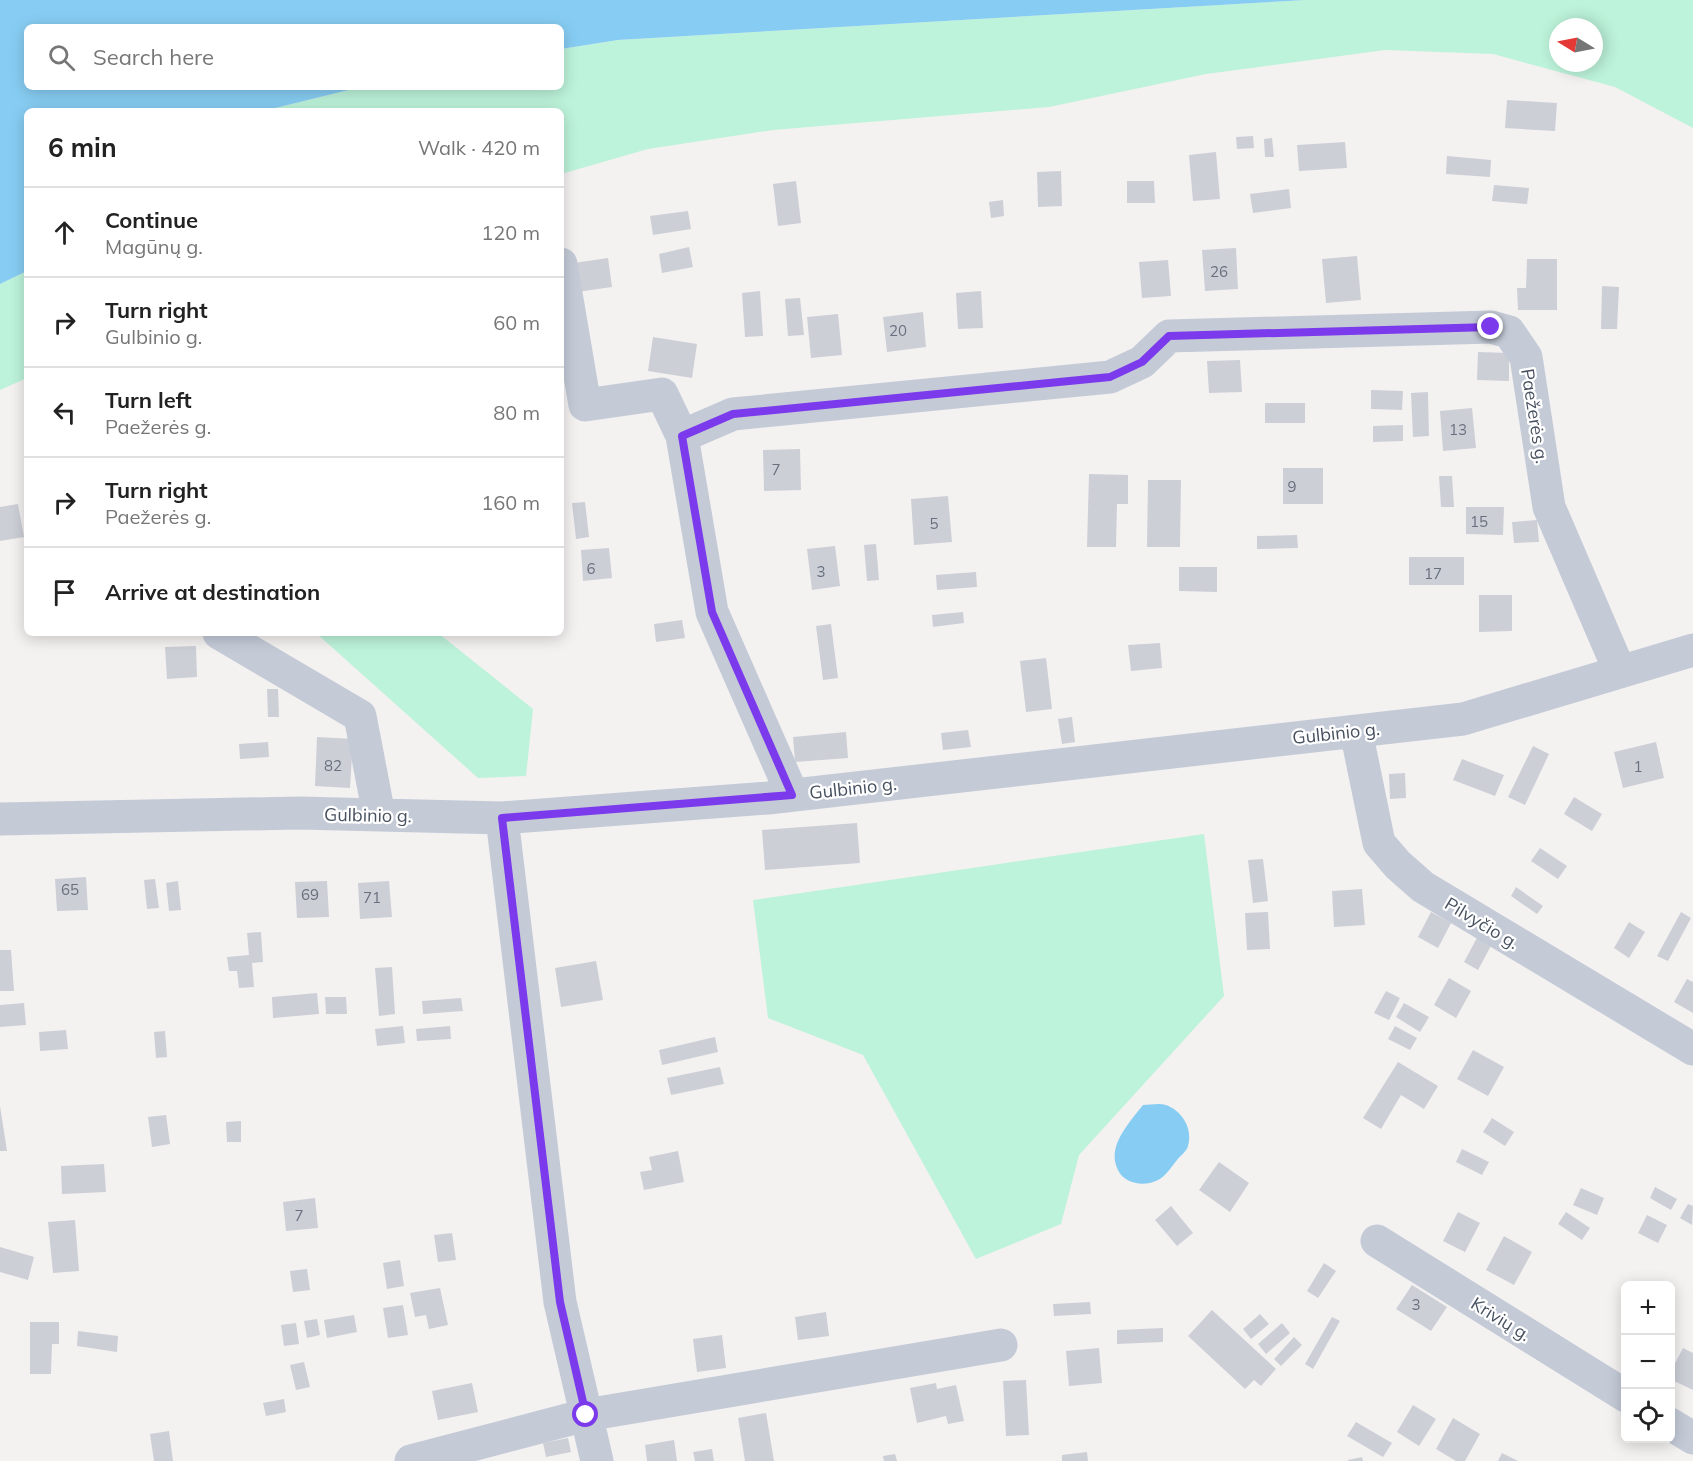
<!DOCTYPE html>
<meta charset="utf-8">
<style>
body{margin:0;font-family:Mulish,sans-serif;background:#f6f6f6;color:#222}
.controls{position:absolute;right:18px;bottom:18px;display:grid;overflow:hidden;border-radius:9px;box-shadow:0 3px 15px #0003}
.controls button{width:54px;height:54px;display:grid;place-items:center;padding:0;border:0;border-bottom:2px solid #e0e0e0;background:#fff;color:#222;font:30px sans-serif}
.compass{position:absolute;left:1549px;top:18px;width:54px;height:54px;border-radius:50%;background:#fff;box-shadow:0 3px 15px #0003;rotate:280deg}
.stop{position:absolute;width:18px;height:18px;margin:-14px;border:4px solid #7c3aed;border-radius:50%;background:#fff}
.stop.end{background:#7c3aed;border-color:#fff;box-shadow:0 2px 6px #0008}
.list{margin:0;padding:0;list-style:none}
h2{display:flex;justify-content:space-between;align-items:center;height:78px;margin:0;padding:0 24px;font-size:26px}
h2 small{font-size:20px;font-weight:400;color:#767676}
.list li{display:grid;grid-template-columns:39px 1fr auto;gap:18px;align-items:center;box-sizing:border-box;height:90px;padding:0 24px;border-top:2px solid #e0e0e0}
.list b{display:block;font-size:22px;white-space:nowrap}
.list p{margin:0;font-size:20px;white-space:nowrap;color:#767676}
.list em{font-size:20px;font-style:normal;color:#767676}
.icon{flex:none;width:33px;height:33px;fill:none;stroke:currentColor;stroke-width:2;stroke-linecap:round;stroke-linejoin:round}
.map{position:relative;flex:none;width:1693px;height:1461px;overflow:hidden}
.search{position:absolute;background:#fff;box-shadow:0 3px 15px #0003;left:24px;top:24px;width:540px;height:66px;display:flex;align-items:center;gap:15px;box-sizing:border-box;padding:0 21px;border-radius:9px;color:#767676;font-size:22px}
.panel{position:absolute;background:#fff;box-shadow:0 3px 15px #0003;left:24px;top:108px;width:540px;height:528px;border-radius:9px}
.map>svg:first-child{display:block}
.green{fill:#bdf3da;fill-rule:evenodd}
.water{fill:#87cdf3}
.building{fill:#cdcfd7}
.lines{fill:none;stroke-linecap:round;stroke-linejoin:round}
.minor{stroke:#c4cbd7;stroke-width:33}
.route{stroke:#7c3aed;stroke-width:8}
.labels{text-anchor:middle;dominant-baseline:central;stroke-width:4.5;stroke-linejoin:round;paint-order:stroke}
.number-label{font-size:15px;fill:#68707e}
.street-label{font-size:18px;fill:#475160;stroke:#fff}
</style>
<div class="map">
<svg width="1693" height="1461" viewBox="0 0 1693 1461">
<rect width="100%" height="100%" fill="#f4f1f1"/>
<path class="green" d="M1305,0H1693V128L1615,87L1493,54L1385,50L1206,74L1049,107L773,130L648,149L561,174V111H263L361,87H561V49L618,40ZM1558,27H1594V63H1558Z
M27,271V378L0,390V284Z
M316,633H438L533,709L526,776L478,778Z
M1204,834L1224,996L1079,1155L1061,1224L976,1259L863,1055L768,1018L753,900Z"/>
<path class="water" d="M0,0H1305L618,40L561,49V27H27V87H361L263,111H27V271L0,284Z
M1143,1105C1150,1105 1159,1103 1166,1105C1182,1111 1193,1128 1188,1146C1187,1151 1180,1156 1177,1160C1172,1166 1165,1177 1158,1180C1145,1187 1124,1184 1118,1170C1106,1147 1129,1123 1143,1105Z"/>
<path class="building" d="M1507,100L1557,103L1555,131L1505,128Z
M1253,136L1254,148L1237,149L1236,137Z
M1272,138L1274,157H1265L1264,139Z
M1345,142L1347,168L1299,171L1297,145Z
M1216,152L1220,199L1193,201L1189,155Z
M1447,156L1491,160L1490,177L1446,174Z
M1061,171L1062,206L1038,207L1037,172Z
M796,181L801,223L778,226L773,184Z
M1127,181H1154L1155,203H1127Z
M1494,185L1529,188L1527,204L1492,201Z
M1289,189L1291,208L1253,213L1250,194Z
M1003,200L1004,216L991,218L989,202Z
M688,211L691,229L653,235L650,216Z
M689,247L693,267L662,273L659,254Z
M1236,248L1238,289L1205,291L1202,250Z
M1357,256L1361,300L1326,303L1322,259Z
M608,258L612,287L577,292L574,263Z
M1527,259H1557V310H1518L1517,288H1526Z
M1168,260L1171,296L1142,298L1139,262Z
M1602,286L1619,287L1617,329H1601Z
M760,291L763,336L745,337L742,293Z
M981,291L983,328L958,329L956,293Z
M800,298L804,335L788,336L785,299Z
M923,312L926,347L887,352L883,317Z
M838,314L842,355L811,358L807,317Z
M653,337L697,344L692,378L648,371Z
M1478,352L1509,353V381L1477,380Z
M1240,360L1242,392L1209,393L1207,361Z
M1371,390L1403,391L1402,410L1371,409Z
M1428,392L1429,436L1413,437L1411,393Z
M1265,403H1305V423H1265Z
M1472,408L1476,448L1443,451L1440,411Z
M1403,425V441L1373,442V426Z
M800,449L801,490L764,491L763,450Z
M1283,468H1323V504H1283Z
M1089,474L1128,475V504H1117L1116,547H1087Z
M1439,476H1452L1454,507H1441Z
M1148,480H1181L1180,547H1147Z
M948,496L952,542L914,545L911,499Z
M585,502L589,537L576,539L572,503Z
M18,504L24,537L0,541V507Z
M1466,507H1504L1503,535L1466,534Z
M1537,520L1539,542L1514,543L1512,522Z
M1297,535L1298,548L1257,549V536Z
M876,544L879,580L867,581L864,545Z
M835,546L840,586L812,590L807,549Z
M609,548L612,578L583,581L581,550Z
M1409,557H1464V585H1409Z
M1179,567H1217V592L1179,591Z
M976,572L977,587L937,590L936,575Z
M1479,595H1512V631L1479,632Z
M963,612L964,623L933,627L932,615Z
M682,620L685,638L656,642L654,624Z
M831,624L838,678L823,680L816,626Z
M1160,643L1162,668L1131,671L1128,645Z
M196,646L197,677L167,679L165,647Z
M1046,658L1052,709L1026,712L1020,661Z
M267,689H278L279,717H268Z
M1072,717L1075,742L1062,744L1058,719Z
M968,730L971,747L943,750L941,733Z
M846,732L848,758L795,762L793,737Z
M317,737L353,739L350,788L315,786Z
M268,742L269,757L240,759L239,744Z
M1656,742L1664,778L1623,788L1614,752Z
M1533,746L1549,754L1525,805L1508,797Z
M1462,759L1504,775L1495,796L1453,780Z
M1405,773L1406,798L1390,799L1389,774Z
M1574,797L1602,814L1592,831L1564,814Z
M857,823L860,863L765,870L762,830Z
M1540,848L1567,866L1558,879L1531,861Z
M1263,859L1268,901L1253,903L1248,860Z
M86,877L88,910L57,911L55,879Z
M155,879L159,908L147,909L144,880Z
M178,881L181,910L169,911L166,883Z
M327,881L329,917L297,918L295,882Z
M389,881L392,917L360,919L358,883Z
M1516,887L1543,906L1537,914L1511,896Z
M1362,889L1365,925L1334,927L1332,891Z
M1268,912L1270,949L1247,950L1245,913Z
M1431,912L1451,923L1438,948L1418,937Z
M1681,912L1691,918L1668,961L1657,956Z
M1629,922L1645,932L1629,958L1614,948Z
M261,932L263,962L252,963L254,987L239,988L237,971H229L227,957L249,955L247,933Z
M1478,936L1492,944L1478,970L1464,962Z
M0,950H11L14,991H0Z
M596,961L603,1000L561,1007L555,968Z
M392,967L395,1014L379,1016L375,968Z
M1449,978L1471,991L1456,1018L1434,1005Z
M1687,979L1693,982V1013L1674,1002Z
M1386,991L1400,998L1389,1020L1374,1013Z
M317,993L319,1014L273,1018L272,997Z
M325,997H346L347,1014H326Z
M461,998L463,1011L423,1014L422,1001Z
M24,1003L26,1025L0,1027V1005Z
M1404,1003L1429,1017L1420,1032L1396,1017Z
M403,1026L405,1043L377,1046L375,1029Z
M450,1026L451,1039L417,1041L416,1029Z
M1395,1026L1417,1038L1410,1050L1388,1039Z
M66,1030L68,1049L40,1051L39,1032Z
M165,1031L167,1057L156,1058L154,1032Z
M715,1037L718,1052L662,1065L659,1050Z
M1473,1050L1504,1067L1488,1096L1457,1079Z
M1398,1062L1438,1086L1424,1109L1401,1095L1381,1129L1363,1118Z
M720,1067L724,1084L671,1095L667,1078Z
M0,1106L7,1151H0Z
M166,1115L170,1144L152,1147L148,1117Z
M1492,1118L1514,1132L1505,1146L1483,1132Z
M241,1121V1142H227L226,1122Z
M1462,1149L1489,1162L1482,1175L1456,1162Z
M678,1151L684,1182L644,1190L640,1172L652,1170L649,1157Z
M1219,1162L1249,1183L1230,1212L1199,1190Z
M104,1164L106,1192L62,1194L61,1166Z
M1655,1187L1677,1199L1671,1210L1650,1198Z
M1581,1188L1604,1198L1597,1215L1573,1205Z
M315,1198L318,1228L286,1231L283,1202Z
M1688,1204L1693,1206L1692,1225L1680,1218Z
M1171,1206L1193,1233L1177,1246L1155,1220Z
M1458,1212L1480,1223L1465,1252L1443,1241Z
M1566,1212L1590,1228L1582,1240L1558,1224Z
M1647,1215L1667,1225L1658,1243L1638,1233Z
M75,1220L79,1271L53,1273L48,1222Z
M452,1233L456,1260L438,1262L434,1235Z
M1504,1236L1532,1252L1514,1285L1486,1270Z
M0,1247L34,1257L28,1280L0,1272Z
M400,1260L404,1286L387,1289L383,1263Z
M1324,1263L1336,1271L1318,1298L1307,1291Z
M307,1269L310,1290L293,1292L290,1271Z
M1412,1285L1447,1307L1431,1331L1396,1309Z
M440,1288L448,1325L429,1329L426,1315L415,1317L410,1293Z
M1090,1302L1091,1314L1054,1316L1053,1304Z
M403,1305L408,1335L388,1338L383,1308Z
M1212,1310L1276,1369L1261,1386L1254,1380L1245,1389L1188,1336Z
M826,1312L829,1336L798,1340L795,1317Z
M1260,1314L1269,1324L1251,1339L1243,1329Z
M354,1315L357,1332L327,1338L324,1320Z
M1332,1317L1340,1321L1313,1369L1305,1364Z
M317,1319L320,1335L307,1338L304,1321Z
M30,1322H59V1344H52L51,1374H30Z
M296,1323L299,1344L284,1346L281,1325Z
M1282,1323L1290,1333L1266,1354L1258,1344Z
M1163,1328V1342L1117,1344V1330Z
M78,1331L118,1336L117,1352L77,1346Z
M722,1335L726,1368L697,1372L693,1339Z
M1294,1337L1302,1345L1281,1366L1274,1359Z
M1099,1348L1102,1383L1069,1386L1066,1351Z
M1683,1348L1693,1353V1390L1670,1379V1373Z
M304,1362L310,1387L296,1390L290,1365Z
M1026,1380L1029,1435L1006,1436L1003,1381Z
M472,1383L478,1412L438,1420L432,1391Z
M936,1383L937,1389L956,1385L964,1421L948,1424L946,1416L917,1423L910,1388Z
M284,1399L286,1412L266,1416L263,1403Z
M1413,1405L1436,1419L1419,1446L1397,1432Z
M766,1413L774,1461H745L738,1418Z
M1453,1418L1480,1434L1465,1461H1456L1436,1449Z
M1356,1422L1392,1443L1383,1457L1347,1436Z
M169,1431L173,1461H154L150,1434Z
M568,1438L571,1452L546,1457L543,1443Z
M674,1440L677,1461H647L645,1445Z
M712,1449L714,1461H695L693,1452Z
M1087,1452L1088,1461H1062V1455Z
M1502,1453L1518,1461H1498Z
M895,1454L897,1461H884L883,1456Z
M1362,1457L1363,1461H1348V1460Z"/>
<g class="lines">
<path class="minor" d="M561,264L585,405L662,394L682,436
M219,633L360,716L379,815
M1356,731L1379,843L1398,865L1423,887L1693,1049
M792,794L712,612L682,436L733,414L1110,377L1142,362L1169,336L1491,327L1509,332L1526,357L1549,507L1620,672
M502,818L560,1302L597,1461
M0,819L299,813L502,818L768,798L1463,719L1693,650
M1377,1241L1626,1396
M1670,1424L1693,1438
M411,1461L586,1415L1001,1345"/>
</g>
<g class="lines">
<path class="route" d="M586,1415L560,1302L502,818L792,795L712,612L682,436L733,414L1110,377L1142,362L1169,336L1491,327"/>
</g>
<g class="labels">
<g class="number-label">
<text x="1219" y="271">26</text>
<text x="898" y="330">20</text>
<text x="1458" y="429">13</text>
<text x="776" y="469">7</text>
<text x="1292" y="486">9</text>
<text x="1479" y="521">15</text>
<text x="934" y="523">5</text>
<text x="591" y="568">6</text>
<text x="821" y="571">3</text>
<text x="1433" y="573">17</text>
<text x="333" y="765">82</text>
<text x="1638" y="766">1</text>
<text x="70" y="889">65</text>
<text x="310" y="894">69</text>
<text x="372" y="897">71</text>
<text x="299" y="1215">7</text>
<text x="1416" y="1304">3</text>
</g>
<g class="street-label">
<text transform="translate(1535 416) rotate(81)">Paežerės g.</text>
<text transform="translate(1336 733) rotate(-6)">Gulbinio g.</text>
<text transform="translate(853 788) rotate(-6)">Gulbinio g.</text>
<text transform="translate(368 815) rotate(1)">Gulbinio g.</text>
<text transform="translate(1482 923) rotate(31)">Pilvyčio g.</text>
<text transform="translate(1501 1319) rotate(32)">Krivių g.</text>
</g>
</g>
</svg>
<div class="controls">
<button>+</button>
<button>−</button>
<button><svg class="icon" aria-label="locate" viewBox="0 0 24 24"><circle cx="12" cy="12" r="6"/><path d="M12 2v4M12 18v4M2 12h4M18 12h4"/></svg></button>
</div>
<svg class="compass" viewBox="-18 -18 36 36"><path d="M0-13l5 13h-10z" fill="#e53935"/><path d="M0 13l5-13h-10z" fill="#767676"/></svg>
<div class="stop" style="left:586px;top:1415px"></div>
<div class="stop end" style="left:1491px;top:327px"></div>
<div class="search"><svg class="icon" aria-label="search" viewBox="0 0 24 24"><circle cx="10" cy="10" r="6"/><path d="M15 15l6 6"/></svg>Search here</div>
<section class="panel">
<h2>6 min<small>Walk · 420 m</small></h2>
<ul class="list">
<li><svg class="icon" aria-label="ahead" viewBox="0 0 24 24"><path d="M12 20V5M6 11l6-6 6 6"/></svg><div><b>Continue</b><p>Magūnų g.</p></div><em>120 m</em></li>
<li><svg class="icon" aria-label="right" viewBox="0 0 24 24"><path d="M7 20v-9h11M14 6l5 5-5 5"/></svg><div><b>Turn right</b><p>Gulbinio g.</p></div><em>60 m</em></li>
<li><svg class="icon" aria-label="left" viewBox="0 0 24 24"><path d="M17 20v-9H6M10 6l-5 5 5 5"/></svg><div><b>Turn left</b><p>Paežerės g.</p></div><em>80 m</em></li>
<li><svg class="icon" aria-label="right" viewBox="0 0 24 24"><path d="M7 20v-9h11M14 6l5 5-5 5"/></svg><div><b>Turn right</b><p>Paežerės g.</p></div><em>160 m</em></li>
<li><svg class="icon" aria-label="arrive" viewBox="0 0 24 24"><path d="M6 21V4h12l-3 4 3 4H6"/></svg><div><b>Arrive at destination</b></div></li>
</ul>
</section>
</div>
